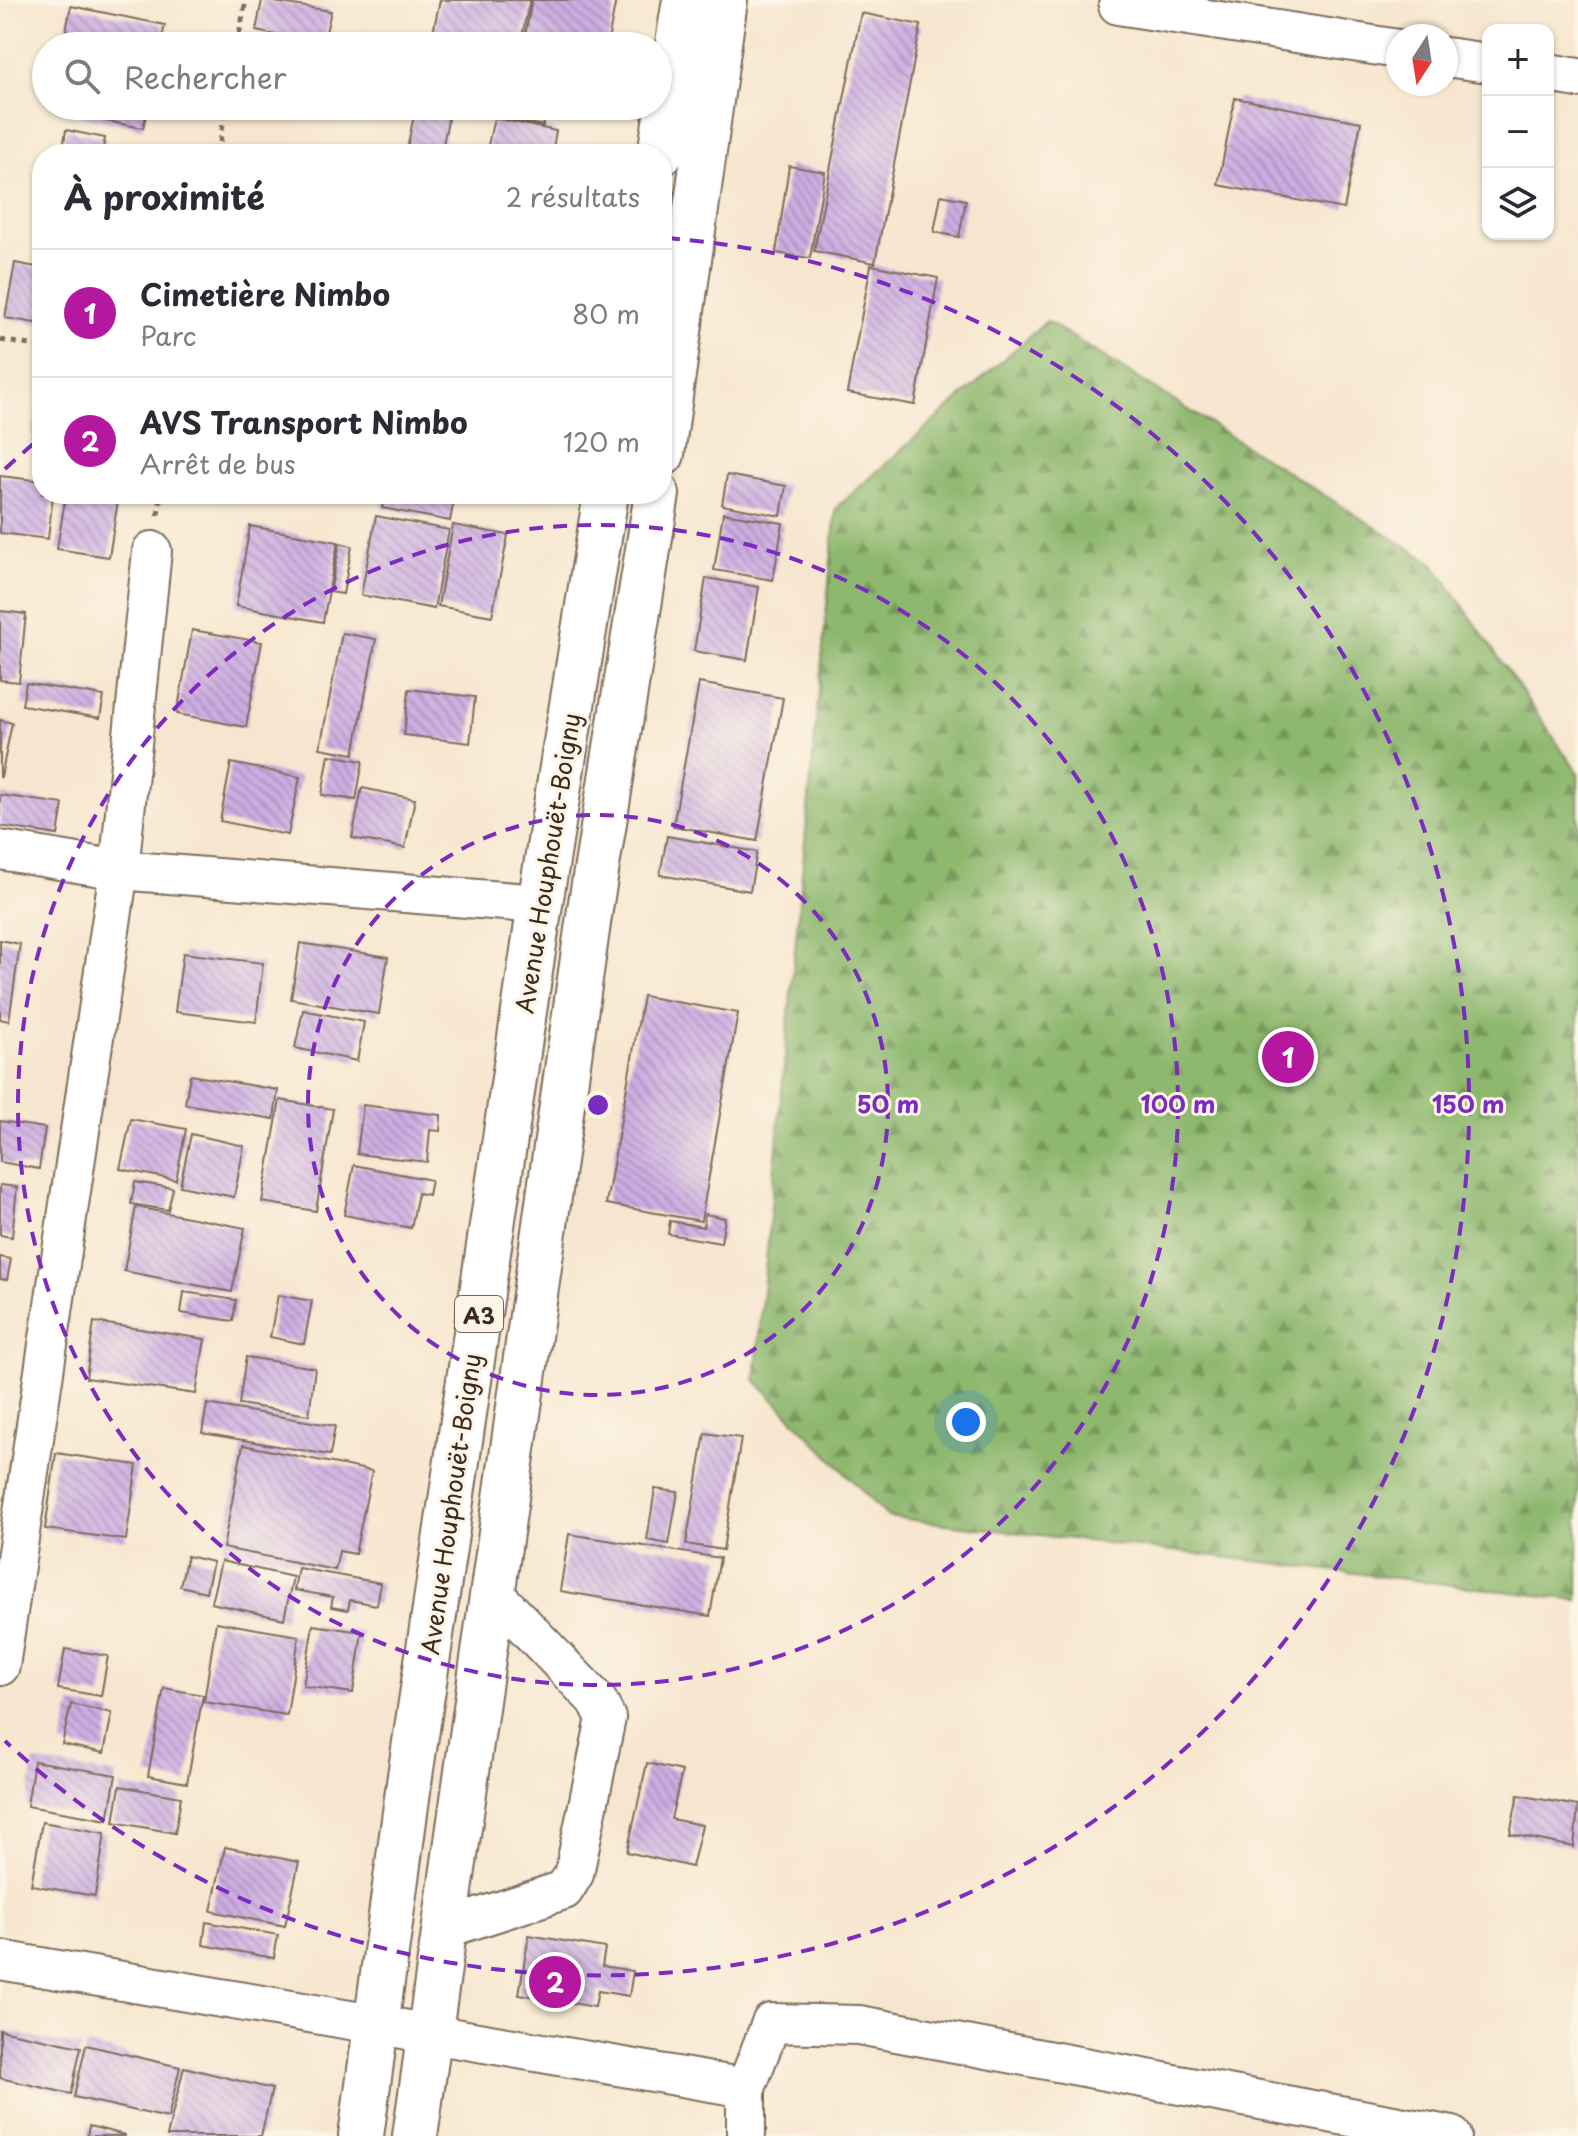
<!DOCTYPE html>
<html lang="fr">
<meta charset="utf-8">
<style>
body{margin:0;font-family:"Playpen Sans",sans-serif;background:#f7f7f7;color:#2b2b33}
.controls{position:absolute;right:24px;top:24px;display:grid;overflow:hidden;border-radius:16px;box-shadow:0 2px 6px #0004}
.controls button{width:72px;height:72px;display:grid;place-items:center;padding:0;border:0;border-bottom:2px solid #e1e1e2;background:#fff;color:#2b2b33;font:40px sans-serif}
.compass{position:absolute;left:1386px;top:24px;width:72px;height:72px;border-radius:50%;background:#fff;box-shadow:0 2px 6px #0004;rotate:192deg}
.you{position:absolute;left:966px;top:1422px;width:28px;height:28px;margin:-20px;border:6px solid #fff;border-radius:50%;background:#1a73e8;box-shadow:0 0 0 12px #1a73e833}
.badge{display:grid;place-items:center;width:52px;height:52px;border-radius:50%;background:#b5179e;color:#fff;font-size:26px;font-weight:700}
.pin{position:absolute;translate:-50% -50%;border:4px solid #fff;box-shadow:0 2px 8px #0006}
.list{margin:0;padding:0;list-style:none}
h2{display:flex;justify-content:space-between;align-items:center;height:104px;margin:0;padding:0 32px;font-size:34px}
h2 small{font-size:26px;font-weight:400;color:#7c7c81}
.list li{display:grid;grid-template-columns:52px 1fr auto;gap:24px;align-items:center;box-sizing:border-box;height:128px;padding:0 32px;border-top:2px solid #e1e1e2}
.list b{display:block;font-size:30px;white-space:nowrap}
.list p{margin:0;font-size:26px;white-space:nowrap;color:#7c7c81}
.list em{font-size:26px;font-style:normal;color:#7c7c81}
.icon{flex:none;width:44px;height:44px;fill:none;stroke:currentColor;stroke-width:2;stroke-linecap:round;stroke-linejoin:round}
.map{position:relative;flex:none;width:1578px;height:2136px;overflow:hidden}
.search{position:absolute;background:#fff;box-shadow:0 2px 6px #0004;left:32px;top:32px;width:640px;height:88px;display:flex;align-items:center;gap:20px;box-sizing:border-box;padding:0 28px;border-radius:44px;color:#7c7c81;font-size:30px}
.panel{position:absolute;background:#fff;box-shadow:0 2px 6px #0004;left:32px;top:144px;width:640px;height:360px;border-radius:32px}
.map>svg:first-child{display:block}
.forest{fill:url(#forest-firs);stroke:#647146;stroke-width:2}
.building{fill:url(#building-back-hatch)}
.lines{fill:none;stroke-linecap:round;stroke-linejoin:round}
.minor-casing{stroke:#7d6c5c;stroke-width:42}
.highway-casing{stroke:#7d6c5c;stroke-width:48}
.path{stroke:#7d6c5c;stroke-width:5;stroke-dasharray:6 6;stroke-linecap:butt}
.minor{stroke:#fff;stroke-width:38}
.highway{stroke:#fff;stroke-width:44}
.ring{fill:none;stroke:#7b2cbf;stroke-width:4;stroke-dasharray:14 10}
.labels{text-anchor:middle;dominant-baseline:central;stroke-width:6;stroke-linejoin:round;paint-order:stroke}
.shield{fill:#fcf5e5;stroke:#75675a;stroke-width:2}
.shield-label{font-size:22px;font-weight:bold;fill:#3b2a1e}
.street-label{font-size:24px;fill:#3b2a1e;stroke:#fcf5e5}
.centre{fill:#7b2cbf;stroke:#fcf5e5;stroke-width:4}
.ring-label{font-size:24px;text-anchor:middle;font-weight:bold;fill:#7b2cbf;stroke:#fcf5e5;stroke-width:6;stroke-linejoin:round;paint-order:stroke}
</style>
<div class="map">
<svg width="1578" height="2136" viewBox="0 0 1578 2136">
<defs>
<pattern id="forest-firs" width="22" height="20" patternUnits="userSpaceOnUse" patternTransform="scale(2)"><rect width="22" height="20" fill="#8eb86e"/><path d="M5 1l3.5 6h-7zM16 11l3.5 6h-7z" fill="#75965a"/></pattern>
<pattern id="building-back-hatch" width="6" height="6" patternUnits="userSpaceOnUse" patternTransform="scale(2)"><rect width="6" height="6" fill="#ccade2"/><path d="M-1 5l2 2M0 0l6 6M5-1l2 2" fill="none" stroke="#a78db7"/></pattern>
</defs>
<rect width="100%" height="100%" fill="#fcf5e5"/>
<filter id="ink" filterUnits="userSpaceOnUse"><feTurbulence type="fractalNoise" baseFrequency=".0125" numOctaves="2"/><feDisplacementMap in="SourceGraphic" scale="16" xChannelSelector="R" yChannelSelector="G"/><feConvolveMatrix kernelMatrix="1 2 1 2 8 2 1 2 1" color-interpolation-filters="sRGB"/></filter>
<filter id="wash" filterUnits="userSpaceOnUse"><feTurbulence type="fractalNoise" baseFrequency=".006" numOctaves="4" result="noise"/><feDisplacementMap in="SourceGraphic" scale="32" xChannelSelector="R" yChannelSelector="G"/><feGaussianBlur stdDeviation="1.8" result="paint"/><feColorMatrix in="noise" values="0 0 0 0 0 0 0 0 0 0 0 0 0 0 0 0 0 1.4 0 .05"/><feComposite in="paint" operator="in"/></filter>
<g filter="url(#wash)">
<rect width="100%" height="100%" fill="#f7e6cf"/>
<path class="forest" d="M1047,321L1434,564L1578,773V1600L888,1517L755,1380L836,508Z"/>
<g id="blocks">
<path class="building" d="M262,0L331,11L323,45L256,31Z
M440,0H530L520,46H430Z
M532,0H616L607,46H523Z
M71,6L165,25L160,46H63Z
M861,13L921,25L875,263L814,251Z
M1235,98L1361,122L1344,209L1218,185Z
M81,106H148L143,128L79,116Z
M416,106H451L441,154L406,153Z
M486,106H548L543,126L485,114Z
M494,118L556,131L552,154H486Z
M66,130L105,138L102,154H62Z
M789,166L825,172L810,258L776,253Z
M941,195L966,200L959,237L934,232Z
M15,263L42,268V324L5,318Z
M871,265L938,278L915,405L847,393Z
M41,394H42V438L32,436Z
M727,475L786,486L781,516L722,505Z
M0,476L42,481V494H53L48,539L0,533Z
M66,494H119L109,557L57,549Z
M385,494H455L450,521L382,508Z
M723,513L783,523L773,580L714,570Z
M376,516L449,530L434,609L361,595Z
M453,525L508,535L492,616L438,606Z
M250,526L338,542L323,622L236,606Z
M340,543L352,546L343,594L330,592Z
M706,578L759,587L747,660L694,651Z
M0,611L26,614L19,682L0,680Z
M192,630L262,642L246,727L177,714Z
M342,633L376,639L354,754L320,748Z
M26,683L104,696L100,718L22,705Z
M699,683L783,698L757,841L673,826Z
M409,689L475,697L470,743L404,735Z
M0,720L12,723L1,777H0Z
M329,755L363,761L356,800L322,795Z
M231,763L300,777L288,835L220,821Z
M362,788L415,799L405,848L352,838Z
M0,795L63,804L58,835L0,826Z
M667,836L757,852L750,891L660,875Z
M0,940L20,944L9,1021L0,1019Z
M300,943L388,957L379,1014L291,999Z
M183,953L263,963L256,1022L175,1012Z
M643,996L738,1013L701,1221L606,1204Z
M303,1010L364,1022L357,1061L295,1048Z
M190,1075L278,1090L274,1119L185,1104Z
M280,1100L333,1109L316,1211L262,1202Z
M363,1105L441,1115L440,1131L430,1130L427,1162L357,1154Z
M131,1119L186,1129L176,1180L120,1169Z
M0,1121L45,1128L39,1169L0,1162Z
M191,1134L244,1146L234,1197L180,1186Z
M354,1165L431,1180L428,1195L418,1193L411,1228L344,1215Z
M135,1182L173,1188L168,1210L131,1204Z
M0,1185L17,1187L12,1237L0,1235Z
M136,1207L245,1228L232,1292L124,1271Z
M705,1214L725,1218L721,1243L668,1234L670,1221L703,1227Z
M0,1257L11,1259L7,1280L0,1279Z
M184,1292L236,1300L233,1321L181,1313Z
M278,1295L312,1301L304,1344L270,1337Z
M94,1322L205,1339L196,1394L86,1378Z
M246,1357L315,1368L309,1415L239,1404Z
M207,1404L335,1426L330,1455L202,1433Z
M705,1433L741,1438L723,1550L686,1544Z
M243,1445L372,1471L355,1554L339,1551L335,1570L223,1548Z
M56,1453L137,1465L126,1540L45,1529Z
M655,1489L678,1492L669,1544L647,1540Z
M569,1534L720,1558L710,1616L560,1591Z
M187,1556L213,1562L206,1592L180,1586Z
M221,1561L293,1577L284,1619L211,1603Z
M298,1568L381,1583L377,1605L350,1600L348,1610L331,1607L333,1597L294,1590Z
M216,1622L299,1636L287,1715L204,1702Z
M313,1625L362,1632L353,1693L303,1686Z
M65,1649L108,1656L101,1696L58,1689Z
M164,1688L203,1695L187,1783L148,1776Z
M71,1704L112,1713L104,1753L62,1744Z
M34,1761L116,1775L108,1820L27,1806Z
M647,1763L682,1771L671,1819L702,1825L692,1867L627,1852Z
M120,1786L181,1797L175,1833L114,1822Z
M1518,1795L1578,1806L1574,1847L1510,1834Z
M42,1822L105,1833L95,1896L31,1885Z
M225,1847L299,1862L285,1926L211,1911Z
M206,1922L278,1935L274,1958L203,1945Z
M529,1935L605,1948L602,1966L633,1971L629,1996L598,1991L595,2007L519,1994Z
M0,2030L81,2047L71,2094L0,2078Z
M86,2045L180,2067L168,2118L74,2097Z
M184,2067L272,2089L261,2136H167Z
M89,2126L125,2135V2136H87Z"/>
</g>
</g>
<g filter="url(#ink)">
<use href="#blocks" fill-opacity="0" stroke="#7d6c5c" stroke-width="2"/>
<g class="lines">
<g class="minor-casing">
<path id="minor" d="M1118,5L1398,49
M1446,57L1488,63
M1548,73L1578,78
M0,850L119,870L540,904
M0,1666L119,870L152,551
M444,1929L564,1890L574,1874L606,1718L598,1702L495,1595
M0,1960L746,2088
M746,2136V2088L771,2023L859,2025L1452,2136"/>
</g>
<g class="highway-casing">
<path id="highway" d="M660,154L685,0
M662,454L725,0
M361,2136L410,1776L540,904L606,494
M415,2136L590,909L657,494"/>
</g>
<path class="path" d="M237,46L246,0
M218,154L226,106
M0,340L42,347
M158,515L161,494"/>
<use href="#minor" class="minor"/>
<use href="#highway" class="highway"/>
</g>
</g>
<g class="ring">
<circle cx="598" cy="1105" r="290"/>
<circle cx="598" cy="1105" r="580"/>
<path d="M5 469A870 870 0 0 1 39 439M666 238A870 870 0 1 1 5 1741"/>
</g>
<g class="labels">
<rect class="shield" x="455" y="1296" width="48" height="36" rx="6"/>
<g class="shield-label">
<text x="479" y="1314">A3</text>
</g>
<g class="street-label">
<text transform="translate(547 863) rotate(-81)">Avenue Houphouët-Boigny</text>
<text transform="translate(450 1504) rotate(-82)">Avenue Houphouët-Boigny</text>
</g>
</g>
<circle cx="598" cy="1105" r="12" class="centre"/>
<g class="ring-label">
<text x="888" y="1113">50 m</text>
<text x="1178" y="1113">100 m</text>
<text x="1468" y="1113">150 m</text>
</g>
</svg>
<div class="controls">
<button>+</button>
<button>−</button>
<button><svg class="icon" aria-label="layers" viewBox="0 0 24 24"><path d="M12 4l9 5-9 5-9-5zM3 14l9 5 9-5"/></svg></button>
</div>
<svg class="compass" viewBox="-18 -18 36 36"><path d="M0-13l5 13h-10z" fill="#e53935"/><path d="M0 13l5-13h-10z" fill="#7c7c81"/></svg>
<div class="you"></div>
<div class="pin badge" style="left:1288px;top:1057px">1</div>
<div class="pin badge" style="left:555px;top:1982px">2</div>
<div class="search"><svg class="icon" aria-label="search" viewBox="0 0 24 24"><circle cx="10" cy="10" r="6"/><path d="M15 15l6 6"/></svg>Rechercher</div>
<section class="panel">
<h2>À proximité<small>2 résultats</small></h2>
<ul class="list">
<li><span class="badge">1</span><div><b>Cimetière Nimbo</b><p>Parc</p></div><em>80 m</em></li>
<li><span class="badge">2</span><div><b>AVS Transport Nimbo</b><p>Arrêt de bus</p></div><em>120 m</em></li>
</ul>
</section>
</div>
